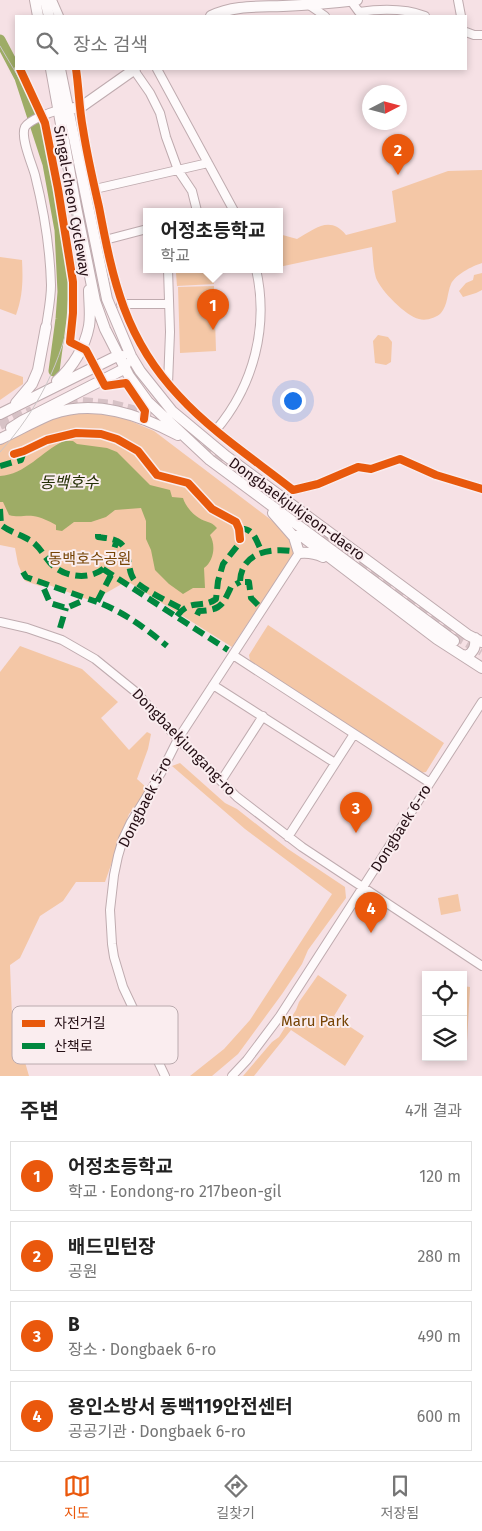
<!DOCTYPE html>
<html lang="ko">
<meta charset="utf-8">
<style>
body{margin:0;font-family:"Fira Sans","Noto Sans KR",sans-serif;background:#f6f6f6;color:#222}
.controls{position:absolute;right:15px;bottom:15px;display:grid;overflow:hidden;border-radius:0px;box-shadow:0 2px 8px #0003}
.controls button{width:45px;height:45px;display:grid;place-items:center;padding:0;border:0;border-bottom:1px solid #e0e0e0;background:#fff;color:#222;font:25px sans-serif}
.compass{position:absolute;left:362px;top:85px;width:45px;height:45px;border-radius:50%;background:#fff;box-shadow:0 2px 8px #0003;rotate:84deg}
.you{position:absolute;left:292px;top:400px;width:18px;height:18px;margin:-12px;border:4px solid #fff;border-radius:50%;background:#1a73e8;box-shadow:0 0 0 8px #1a73e833}
.badge{display:grid;place-items:center;width:32px;height:32px;border-radius:50%;background:#ea580c;color:#fff;font-size:16px;font-weight:700}
.pin{position:absolute;translate:-50% -41px;filter:drop-shadow(0 1px 2px #0008)}
.pin::after{content:'';position:absolute;top:26px;width:18px;height:15px;background:inherit;clip-path:polygon(0 0,100% 0,50% 100%)}
.popup{position:absolute;left:143px;top:208px;width:140px;height:65px;box-sizing:border-box;display:grid;place-content:center;border-radius:0px;background:#fff;filter:drop-shadow(0 1px 4px #0005);font-size:16px;white-space:nowrap;color:#767676}
.popup b{font-size:19px;color:#222}
.popup::after{content:'';position:absolute;left:50%;top:100%;margin-left:-10px;border:10px solid transparent;border-top-color:#fff}
.list{margin:0;padding:0;list-style:none}
h2{display:flex;justify-content:space-between;align-items:center;height:65px;margin:0;padding:0 20px;font-size:21px}
h2 small{font-size:16px;font-weight:400;color:#767676}
.list li{display:grid;grid-template-columns:32px 1fr auto;gap:15px;align-items:center;box-sizing:border-box;height:70px;margin:0 10px 10px;padding:0 10px;border:1px solid #e0e0e0;border-radius:0px}
.list b{display:block;font-size:19px;white-space:nowrap}
.list p{margin:0;font-size:16px;white-space:nowrap;color:#767676}
.list em{font-size:16px;font-style:normal;color:#767676}
.icon{flex:none;width:28px;height:28px;fill:none;stroke:currentColor;stroke-width:2;stroke-linecap:round;stroke-linejoin:round}
.map{position:relative;flex:none;width:482px;height:1076px;overflow:hidden}
.search{position:absolute;background:#fff;box-shadow:0 2px 8px #0003;left:15px;right:15px;top:15px;height:55px;display:flex;align-items:center;gap:12px;box-sizing:border-box;padding:0 18px;border-radius:0px;color:#767676;font-size:19px}
.sheet{height:385px;background:#fff}
nav{display:flex;justify-content:space-around;align-items:center;box-sizing:border-box;height:70px;border-top:1px solid #e0e0e0;background:#fff;font-size:14px;color:#767676}
nav a{display:grid;justify-items:center;gap:2px}
nav .on{color:#ea580c}
.map>svg:first-child{display:block}
.green{fill:#f4c7a6}
.water{fill:#9eac66}
.lines{fill:none;stroke-linecap:round;stroke-linejoin:round}
.river{stroke:#9eac66;stroke-width:11}
.major-tunnel{stroke:#d7c2c6;stroke-width:10;stroke-dasharray:10 5;stroke-linecap:butt}
.minor-casing{stroke:#bfabaf;stroke-width:10}
.major-casing{stroke:#bfabaf;stroke-width:12}
.minor{stroke:#fefafb;stroke-width:8}
.major{stroke:#fefafb;stroke-width:10}
.tram{stroke:#ccc7c8;stroke-width:1}
.quiet{stroke:#00873e;stroke-width:6;stroke-dasharray:12 6;stroke-linecap:butt}
.cycleway-casing{stroke:#faedef;stroke-width:11}
.cycleway{stroke:#e8590c;stroke-width:8}
.labels{text-anchor:middle;dominant-baseline:central;stroke-width:4;stroke-linejoin:round;paint-order:stroke}
.street-label{font-size:15px;fill:#250f15;stroke:#faedef}
.park-label{font-size:15px;fill:#764405;stroke:#faedef}
.water-label{font-size:16px;font-style:italic;fill:#242f05;stroke:#faedef}
.key{fill:#faedef;stroke:#baaaae;stroke-width:1}
.key-label{font-size:14px;fill:#250f15}
</style>
<div class="map">
<svg width="482" height="1076" viewBox="0 0 482 1076">
<rect width="100%" height="100%" fill="#f6e1e5"/>
<path class="green" d="M482,170V263C472,266 455,275 451,284C447,293 448,305 441,313C436,318 426,321 419,319C406,316 381,291 376,278C373,268 373,257 372,247L279,267V234L297,239C315,229 330,215 346,235L396,222L392,191L448,171Z
M0,257L22,260C23,279 23,296 16,315L0,309Z
M214,271V284L177,286L176,273Z
M482,273V290L476,293L463,297L459,291L466,283L473,280L474,275Z
M214,286L216,351L180,353L178,287Z
M378,335L388,337L392,342L391,362L386,365L375,363L373,341Z
M0,369L23,377V384L0,400Z
M81,413L113,415L126,419L154,431L287,532L294,548L293,555L232,647L127,581L92,601L46,584L40,586L25,581L18,564L15,548L0,545V443L61,415Z
M268,625L444,743L426,772L420,773L250,661L249,655Z
M20,646L82,669L118,702L101,718L129,750L147,732L151,734L148,749L137,779L147,788L135,807L129,814L105,882H76L63,901L40,916L20,958L10,965L12,1017L29,1076H0V672Z
M180,763L225,803L237,809L288,849L345,887L346,898L308,950L302,964L282,994L238,1054L212,1076H190L224,1049L250,1020L332,894L245,829L172,766Z
M458,894L461,911L441,915L438,898Z
M318,975L347,995L334,1016L364,1036L345,1066L291,1030L254,1076H243L272,1042L279,1037L296,1010L299,1002Z
M463,986L470,987L467,1042H463Z"/>
<path class="water" d="M64,441H73L77,444L107,448L117,452L150,485L170,490L172,497L183,498C185,505 192,514 199,518C206,523 210,520 217,528L210,535C216,545 214,561 204,568L205,588H193L183,594L169,584L155,570L151,550L146,539V521L141,508L115,510L106,517L91,522H74L62,531L56,530V525C49,521 41,517 33,516C24,515 19,518 9,515L3,502H0V476C25,475 42,451 64,441Z"/>
<g class="lines">
<path class="river" d="M0,40L20,78L48,164L60,230L63,292L61,319L54,371"/>
<path class="major-tunnel" d="M53,406L82,402L113,405L152,415L169,425
M0,425L32,411
M190,438L203,446L463,640L482,651"/>
<g class="minor-casing">
<path id="minor" d="M52,0L59,16
M458,0L461,16
M351,1L359,12C380,9 404,8 425,16
M309,5L325,16
M466,32L474,35H482
M76,69C79,89 79,109 83,129C87,155 93,181 99,207C113,281 125,339 179,396C212,432 255,460 293,490L318,484L358,467L371,469L400,459L436,475L482,489
M157,69L234,211
M134,70L150,93L160,113L166,137L178,170L192,191L197,211
M95,189L208,163
M105,240L147,229
M168,269L170,332L168,384
M121,304H168
M46,327C48,313 51,299 51,285C50,248 44,211 35,175C32,164 20,137 25,127C29,120 51,112 59,110
M216,430C254,385 269,326 256,269
M0,622L27,628L62,640L95,659L137,693L178,739L237,797L302,847L482,966
M233,655L430,783
M213,685L335,763
M221,781L263,716
M288,837L354,734
M165,1076L123,987L114,957L112,944L110,910L114,875L118,856L123,839L131,822L161,773L178,739L299,553
M232,1076L247,1060L280,1016L482,702"/>
</g>
<g class="major-casing">
<path id="major" d="M35,0L38,16
M45,0L49,16
M211,16C234,5 258,7 283,6C308,5 332,3 357,0
M51,69L76,207L95,301L105,329L129,376L148,402L210,460L454,641
M60,69L107,299L131,356L140,371L172,411L226,456L468,635L482,642
M63,110L81,107L135,69
M57,381C73,367 85,347 89,326C91,315 89,302 89,290
M16,403L32,384L38,370L46,327
M0,414L117,356H122
M11,428L22,421L124,369L126,364
M0,439C17,431 35,421 52,414C95,399 140,415 178,435
M273,513L294,537L299,553C309,552 315,553 323,557
M299,534L437,639L482,668
M462,655L468,656C474,650 476,647 475,638"/>
</g>
<use href="#minor" class="minor"/>
<use href="#major" class="major"/>
<path class="tram" d="M0,46C19,79 41,111 55,146C96,253 77,367 0,452"/>
<path class="quiet" d="M0,466L21,460L24,451
M0,509L1,525C11,533 26,536 35,544C43,551 47,562 56,568C69,578 94,580 106,566C111,559 114,549 117,540
M239,529C254,527 256,541 262,552
M98,534V537C104,538 112,538 117,541C134,550 124,572 137,583C150,593 167,601 182,609
M103,569L228,650
M23,572L26,577L97,602
M111,575L97,602C124,612 145,628 167,646
M44,589L50,603L66,608L80,602
M258,605L251,598L249,582H240C241,553 268,548 292,551
M197,615L199,611C221,610 222,606 231,587L240,582
M177,616C190,598 203,609 216,599L218,581L223,564L238,545L240,535
M60,628L66,608"/>
<g class="cycleway-casing">
<path id="cycleway" d="M20,69L45,123L58,189L73,282V313L70,342L86,350L105,386L126,383L145,411L144,419
M76,69C79,89 79,109 83,129C87,155 93,181 99,207C113,281 125,339 179,396C212,432 255,460 293,490L318,484L358,467L371,469L400,459L436,475L482,489
M14,454L24,451L47,440L76,433L101,434L117,439L138,451L157,475L188,483L212,509L236,522L239,529L240,539"/>
</g>
<use href="#cycleway" class="cycleway"/>
</g>
<g class="labels">
<g class="street-label">
<text transform="translate(72 201) rotate(80)">Singal-cheon Cycleway</text>
<text transform="translate(297 509) rotate(36)">Dongbaekjukjeon-daero</text>
<text transform="translate(184 742) rotate(46)">Dongbaekjungang-ro</text>
<text transform="translate(145 802) rotate(-63)">Dongbaek 5-ro</text>
<text transform="translate(401 828) rotate(-58)">Dongbaek 6-ro</text>
</g>
<g class="park-label">
<text x="90" y="559">동백호수공원</text>
<text x="315" y="1021">Maru Park</text>
</g>
<g class="water-label">
<text x="69" y="482">동백호수</text>
</g>
</g>
<rect x="12" y="1006" width="166" height="58" rx="8" class="key"/>
<rect x="22" y="1020" width="23" height="7" fill="#e8590c"/>
<rect x="22" y="1043" width="23" height="6" fill="#00873e"/>
<g class="key-label">
<text x="54" y="1028">자전거길</text>
<text x="54" y="1051">산책로</text>
</g>
</svg>
<div class="controls">
<button><svg class="icon" aria-label="locate" viewBox="0 0 24 24"><circle cx="12" cy="12" r="6"/><path d="M12 2v4M12 18v4M2 12h4M18 12h4"/></svg></button>
<button><svg class="icon" aria-label="layers" viewBox="0 0 24 24"><path d="M12 4l9 5-9 5-9-5zM3 14l9 5 9-5"/></svg></button>
</div>
<svg class="compass" viewBox="-18 -18 36 36"><path d="M0-13l5 13h-10z" fill="#e53935"/><path d="M0 13l5-13h-10z" fill="#767676"/></svg>
<div class="you"></div>
<div class="pin badge" style="left:213px;top:330px">1</div>
<div class="popup"><b>어정초등학교</b>학교</div>
<div class="pin badge" style="left:398px;top:175px">2</div>
<div class="pin badge" style="left:356px;top:833px">3</div>
<div class="pin badge" style="left:371px;top:933px">4</div>
<div class="search"><svg class="icon" aria-label="search" viewBox="0 0 24 24"><circle cx="10" cy="10" r="6"/><path d="M15 15l6 6"/></svg>장소 검색</div>
</div>
<section class="sheet">
<h2>주변<small>4개 결과</small></h2>
<ul class="list">
<li><span class="badge">1</span><div><b>어정초등학교</b><p>학교 · Eondong-ro 217beon-gil</p></div><em>120 m</em></li>
<li><span class="badge">2</span><div><b>배드민턴장</b><p>공원</p></div><em>280 m</em></li>
<li><span class="badge">3</span><div><b>B</b><p>장소 · Dongbaek 6-ro</p></div><em>490 m</em></li>
<li><span class="badge">4</span><div><b>용인소방서 동백119안전센터</b><p>공공기관 · Dongbaek 6-ro</p></div><em>600 m</em></li>
</ul>
</section>
<nav>
<a class="on"><svg class="icon" aria-label="map" viewBox="0 0 24 24"><path d="M3 6l6-2 6 2 6-2v14l-6 2-6-2-6 2zM9 4v14M15 6v14"/></svg>지도</a>
<a><svg class="icon" aria-label="directions" viewBox="0 0 24 24"><path d="M12 3l9 9-9 9-9-9zM9 14v-3h6M13 9l2 2-2 2"/></svg>길찾기</a>
<a><svg class="icon" aria-label="saved" viewBox="0 0 24 24"><path d="M7 4h10v16l-5-4-5 4z"/></svg>저장됨</a>
</nav>
